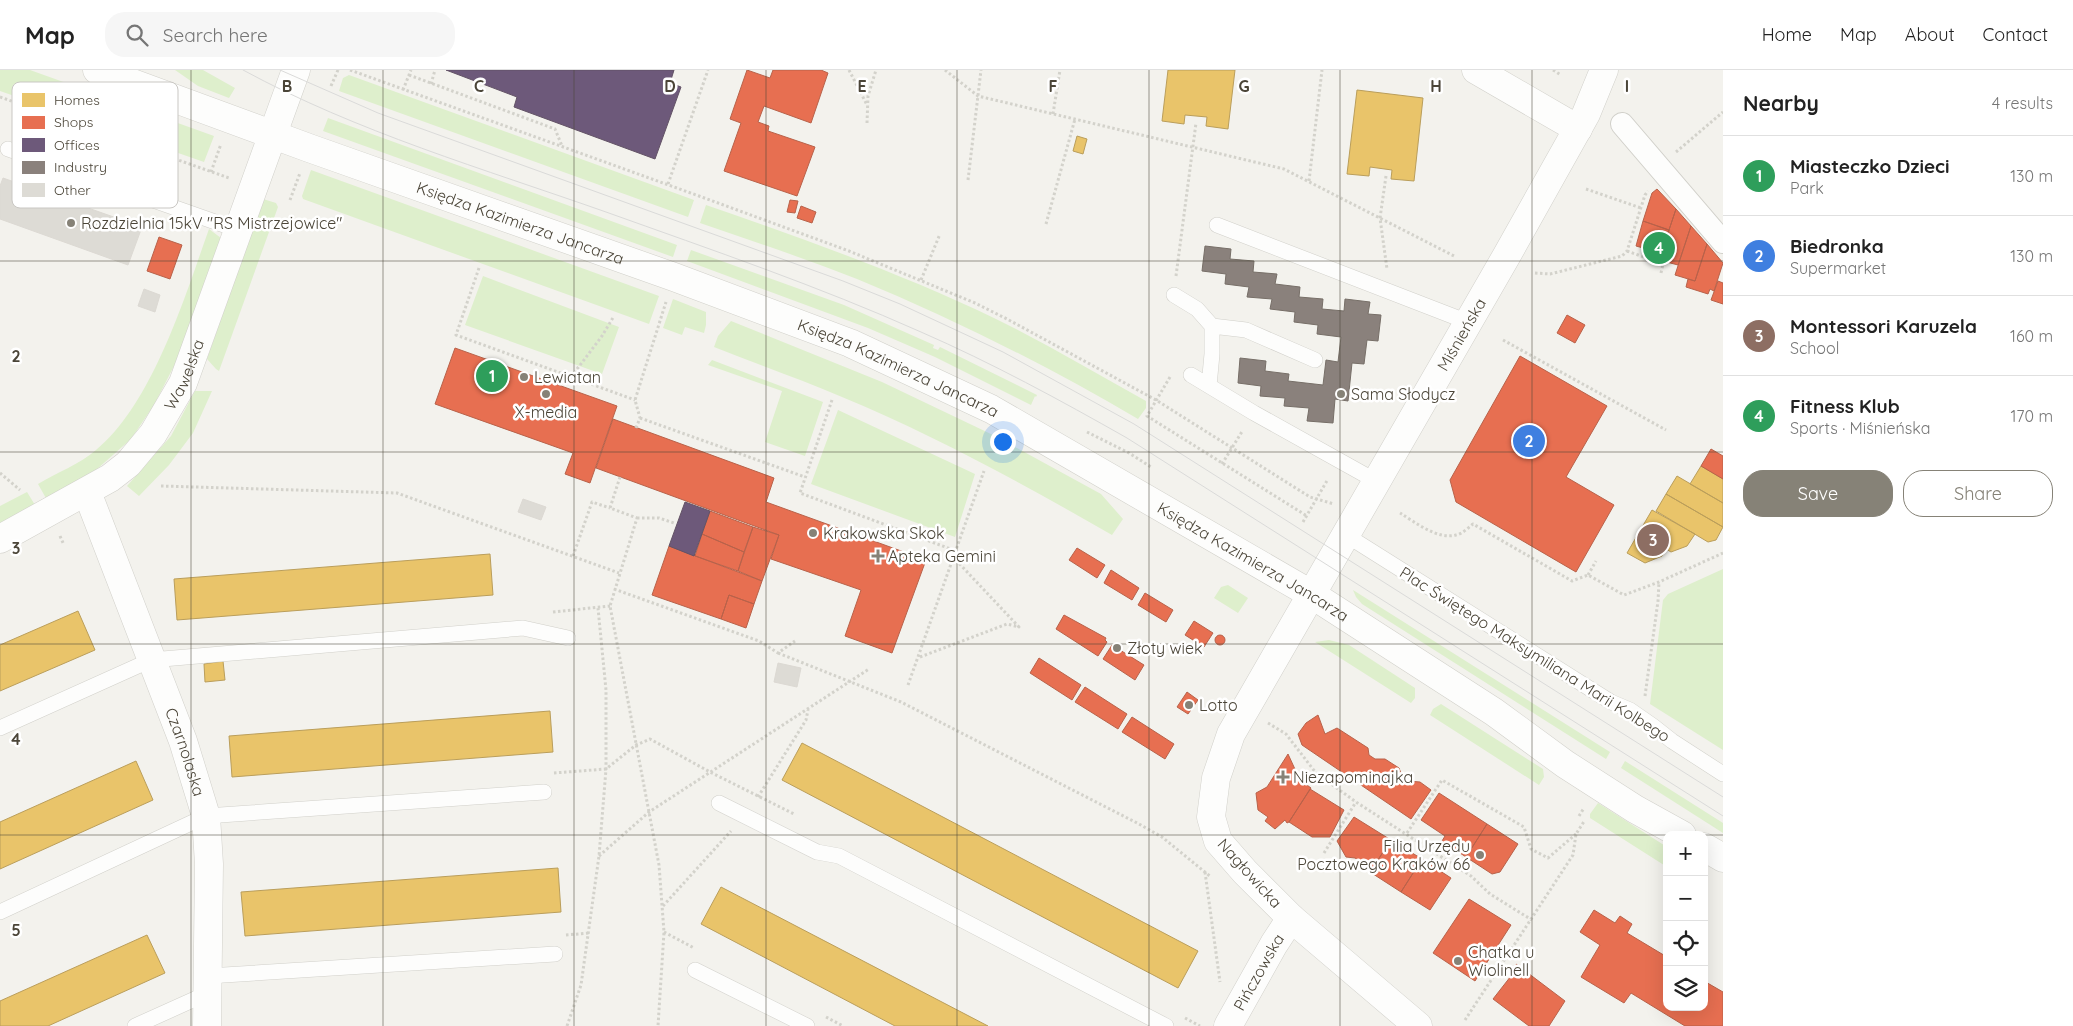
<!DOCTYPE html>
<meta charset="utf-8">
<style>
body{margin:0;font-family:Quicksand,sans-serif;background:#f6f6f6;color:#222}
.controls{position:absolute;right:15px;bottom:15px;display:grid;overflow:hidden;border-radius:10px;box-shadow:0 5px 20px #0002}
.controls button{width:45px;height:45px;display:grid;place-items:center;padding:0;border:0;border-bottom:1px solid #e0e0e0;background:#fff;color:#222;font:25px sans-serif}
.you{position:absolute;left:1002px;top:371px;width:18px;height:18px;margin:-12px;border:4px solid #fff;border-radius:50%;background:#1a73e8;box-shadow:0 0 0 8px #1a73e833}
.badge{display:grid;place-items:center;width:32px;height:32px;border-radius:50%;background:#868277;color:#fff;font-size:16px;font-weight:700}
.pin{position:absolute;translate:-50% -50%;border:2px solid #fff;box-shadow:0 1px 5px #0006}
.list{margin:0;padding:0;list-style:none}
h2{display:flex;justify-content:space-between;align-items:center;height:65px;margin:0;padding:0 20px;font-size:21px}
h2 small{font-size:16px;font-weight:400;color:#767676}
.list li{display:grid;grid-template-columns:32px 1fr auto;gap:15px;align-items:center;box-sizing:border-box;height:80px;padding:0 20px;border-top:1px solid #e0e0e0}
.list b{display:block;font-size:19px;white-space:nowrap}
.list p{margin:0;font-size:16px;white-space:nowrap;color:#767676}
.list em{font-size:16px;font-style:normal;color:#767676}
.actions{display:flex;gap:10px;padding:15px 20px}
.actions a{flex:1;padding:11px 0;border:1px solid #868277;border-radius:20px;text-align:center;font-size:18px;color:#868277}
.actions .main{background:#868277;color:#fff}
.icon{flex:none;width:28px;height:28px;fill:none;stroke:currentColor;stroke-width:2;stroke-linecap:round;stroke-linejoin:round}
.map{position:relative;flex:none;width:1723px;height:956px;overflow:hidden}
header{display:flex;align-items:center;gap:30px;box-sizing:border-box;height:70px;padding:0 25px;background:#fff;border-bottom:1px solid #e0e0e0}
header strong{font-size:24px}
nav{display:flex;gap:28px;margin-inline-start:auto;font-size:18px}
.search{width:350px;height:45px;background:#f6f6f6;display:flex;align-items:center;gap:12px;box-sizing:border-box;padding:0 18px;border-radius:20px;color:#767676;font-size:19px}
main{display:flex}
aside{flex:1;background:#fff}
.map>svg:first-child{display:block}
.green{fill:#deefcc}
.homes{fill:#e9c46a;stroke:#ba9e5b}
.shops{fill:#e76f51;stroke:#b8624a}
.offices{fill:#6d597a;stroke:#635366}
.industry{fill:#8a817c;stroke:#776f68}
.building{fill:#dddbd5;stroke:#dcd9d3}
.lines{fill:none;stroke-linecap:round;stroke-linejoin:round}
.service-casing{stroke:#d1d0ca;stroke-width:16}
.pedestrian-casing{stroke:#d1d0ca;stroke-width:24}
.minor-casing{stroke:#d1d0ca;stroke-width:29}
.tertiary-casing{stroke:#d1d0ca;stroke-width:29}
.path{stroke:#d3d2cb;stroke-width:3;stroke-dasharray:2.5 2.5;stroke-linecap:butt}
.service{stroke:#fdfdfc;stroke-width:15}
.pedestrian{stroke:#fdfdfc;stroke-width:22}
.minor{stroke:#fdfdfc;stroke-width:28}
.tertiary{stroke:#fdfdfc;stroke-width:28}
.tram{stroke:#dadad9;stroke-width:1}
.grid{fill:none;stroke:#4b4538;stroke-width:1;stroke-opacity:0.55}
.poi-dot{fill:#868277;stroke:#fff;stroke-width:2}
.labels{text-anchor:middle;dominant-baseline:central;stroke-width:5;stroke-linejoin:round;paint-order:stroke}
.street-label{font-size:16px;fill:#4b4538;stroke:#fff}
.poi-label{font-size:16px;fill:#4b4538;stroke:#fff;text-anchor:start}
.key{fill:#fff;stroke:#c9c7c3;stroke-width:1}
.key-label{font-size:14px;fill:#4b4538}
.grid-label{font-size:16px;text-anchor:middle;font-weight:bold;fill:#4b4538;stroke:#fff;stroke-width:5;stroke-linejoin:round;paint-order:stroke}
</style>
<header>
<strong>Map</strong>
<div class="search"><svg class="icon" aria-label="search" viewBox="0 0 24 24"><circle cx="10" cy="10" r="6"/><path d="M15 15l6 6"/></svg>Search here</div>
<nav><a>Home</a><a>Map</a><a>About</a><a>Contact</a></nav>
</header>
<main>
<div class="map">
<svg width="1723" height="956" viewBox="0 0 1723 956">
<rect width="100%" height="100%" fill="#f3f2ed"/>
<path class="green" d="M0,0H30L214,66L204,92L0,21Z
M175,0H203L235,18L229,28L198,16Z
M349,5L694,130L688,147L339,21L343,8Z
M328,48L677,175L673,187L323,61Z
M311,100L659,226L649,254L303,129L302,126Z
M263,129L276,133L278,137L219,301L216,299L207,289Z
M706,135C804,169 903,204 996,249C1047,274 1097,304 1146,331V338L1138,349C1048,296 954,249 857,209C806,189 753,171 700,153Z
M209,159L221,168L202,230L175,294L154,335L131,369L96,400L47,430L38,414C56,403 80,394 96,380C153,333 185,226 209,159Z
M691,180L844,235L934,275L933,278L938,280L940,277L1037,325L1036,327L1035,326L1031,335L935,287L868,258L687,191Z
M483,206L619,257L602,304L465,255Z
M673,229L706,242V255L704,263L685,257L682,265L663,258Z
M731,251L882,312L993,365L1101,424L1123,449L1112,465C1025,415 936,366 842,327C800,309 757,294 714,277L718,266Z
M712,290L823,332L805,386L765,372L782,321L708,295Z
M195,321H212L193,363L169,395L139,426L127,416L171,366Z
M838,340L975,404L955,467L811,414Z
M27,422L35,435L0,454V436Z
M1723,499V680L1650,634L1663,530L1668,524Z
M1228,515L1248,528L1238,543L1214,528L1221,517Z
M1353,520L1610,682L1606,689L1362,534L1356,527Z
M1329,570L1349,575L1415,618V628L1411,633L1315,572Z
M1441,634L1543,699L1544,707L1539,715L1430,645L1433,639Z
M1625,691L1723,753V763L1621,698Z
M1598,733L1667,777V797L1590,748V744Z"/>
<path class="homes" d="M1168,0H1235L1228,59L1206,56L1207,47L1185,45L1184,54L1162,51Z
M1357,20L1423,28L1414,111L1391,109L1392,100L1370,97L1369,106L1347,104Z
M1077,66L1087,69L1083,84L1073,81Z
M1701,396L1723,409V433L1690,414Z
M1677,406L1723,433V457L1666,424Z
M1666,424L1723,457L1716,470L1708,472L1656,441Z
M1652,440L1695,464L1687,476L1671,482L1666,479L1662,486L1645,493L1627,483Z
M490,484L493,525L177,550L174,509Z
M78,541L95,580L0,621V575Z
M223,591L225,610L205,612L204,594Z
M550,641L553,682L232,707L229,666Z
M802,673L1198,881L1178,918L782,710Z
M136,691L153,730L0,799V752Z
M558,798L561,842L245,866L241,822Z
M721,817L988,956H895L701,854Z
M147,865L165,903L48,956H0V931Z"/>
<path class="shops" d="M747,0L770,8L773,0H821L828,3L811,53L764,36L758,52L769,56L768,61L815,77L797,126L724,101L741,53L730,49Z
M1657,119L1676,139L1669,160L1643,151L1652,123Z
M790,130L798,131L795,143L787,142Z
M801,136L816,142L812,153L797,148Z
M1676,139L1691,156L1678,195L1659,190Z
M1643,151L1669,160L1661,183L1636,176Z
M1691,156L1707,174L1695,211L1675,205Z
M159,167L182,175L170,209L147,201Z
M1707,174L1723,193L1714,221L1710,219L1708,224L1686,217L1688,209L1695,211Z
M1718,211L1723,213V234L1711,230Z
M1567,245L1585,255L1575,273L1557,263Z
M455,278L617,336L590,413L565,404L573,383L435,334Z
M1520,286L1607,336L1566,407L1614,435L1576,502L1456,432L1450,410Z
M613,349L774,408L766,432L926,490L892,583L845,566L861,520L771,489L779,465L596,398Z
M1711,379L1723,386V409L1701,396Z
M710,441L753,457L744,482L702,464Z
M753,457L779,465L762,511L738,501Z
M702,464L744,482L738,501L695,486Z
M669,476L762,511L754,534L729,525L721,549L652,525Z
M1077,478L1105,495L1097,508L1069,490Z
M1111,500L1139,518L1132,530L1104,513Z
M1145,523L1173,540L1166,552L1138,535Z
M729,525L754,534L746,558L721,549Z
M1064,545L1106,568L1105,570L1107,572L1098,586L1056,559Z
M1194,551L1213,563L1204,577L1185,565Z
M1215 570a5 5 0 1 1 10 0a5 5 0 1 1-10 0Z
M1112,575L1144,595L1135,610L1103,589Z
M1039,588L1081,615L1072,630L1030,603Z
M1085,617L1127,644L1118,659L1075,632Z
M1187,622L1198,630L1188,644L1177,637Z
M1318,645L1325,664L1337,658L1368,678L1369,685L1375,689H1385L1399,698L1402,706L1408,711L1420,712L1431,720L1411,749L1302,675L1298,664L1306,653Z
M1132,647L1174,674L1165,689L1122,662Z
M1288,684L1300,710L1311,718L1289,752L1287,753L1285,750L1275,759L1265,751L1268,747L1258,740L1256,723L1267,717Z
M1310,719L1344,740L1330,767H1312L1289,752Z
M1439,723L1487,754L1466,787L1442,771L1445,766L1421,750Z
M1354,747L1391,770L1370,802L1363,793L1355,788L1346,787L1337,771Z
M1487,754L1518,774L1500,802L1492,804L1466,787Z
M1391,770L1422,789L1401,822L1370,802Z
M1422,789L1451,808L1430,840L1401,822Z
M1469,829L1511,855L1475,911L1433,883Z
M1594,840L1615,853L1620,846L1632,854L1627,863L1667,887V937H1704V911L1723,922V956H1685L1631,923L1624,933L1581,907L1600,875L1580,862Z
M1516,894L1565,931L1549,956H1529L1493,929L1518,897Z"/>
<path class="offices" d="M446,0H674L670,13L681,17L655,89L514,37L517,27Z
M685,432L710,441L694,486L669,476Z"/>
<path class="industry" d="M1205,176L1231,179L1230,189L1254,191L1253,202L1277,204L1275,214L1300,217L1299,227L1323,229L1322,239L1344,241L1345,229L1370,232L1368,244L1381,245L1378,271L1367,270L1364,294L1352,293L1348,331L1335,329L1333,353L1307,351L1309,338L1284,336L1285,328L1260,326L1261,316L1238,313L1240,288L1266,291L1265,301L1289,304L1288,311L1323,315L1326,290L1338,292L1341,267L1317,264L1318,255L1294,252L1295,242L1270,239L1272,229L1247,227L1249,217L1225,214L1226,204L1202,201Z"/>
<path class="building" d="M3,108L142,157L128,195L0,149V116Z
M144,219L160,225L155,242L138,236Z
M523,429L546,437L541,450L518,442Z
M778,593L801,598L797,617L774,612Z"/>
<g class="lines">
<g class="service-casing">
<path id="service" d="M8,79L238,160
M1217,155L1468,252
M1174,225L1197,239L1212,256V284L1209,316
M1212,256L1246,260L1315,290
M1191,305L1254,343L1376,411
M1346,465L1611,632L1630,640L1653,656L1672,671L1723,704
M0,658L151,590L523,558L568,568
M719,733L817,782L839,786L1166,956
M0,842L206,746L544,722
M695,900L807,956
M208,906L555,884
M135,956L206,924"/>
</g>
<g class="pedestrian-casing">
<path id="pedestrian" d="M1622,54L1723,172"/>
</g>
<g class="minor-casing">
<g id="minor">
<path d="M1476,0L1578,59"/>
<path id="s1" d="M87,422L183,671L206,746L209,794L207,956"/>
<path id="s2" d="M0,469L110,408L128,394L153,364L183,313L296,0"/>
<path id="s3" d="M1228,956L1274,874L1291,848"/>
<path id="s4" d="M1418,956L1291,848L1245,802L1218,771L1211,747L1216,708L1231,664L1507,185L1586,44L1604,0"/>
</g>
</g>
<g class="tertiary-casing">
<g id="tertiary">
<path id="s5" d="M97,0L309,78L674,207L850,273L991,339L1311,524L1494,642L1565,694L1635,739L1682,765"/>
<path d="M1704,777L1723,788"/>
</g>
</g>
<path class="path" d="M350,0L699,126L849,181L975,233L1007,249L1156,330L1310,427L1334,434
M849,0L867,35
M945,0L978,26L1284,99L1456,187
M1553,0L1561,5
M409,5L555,59L562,76
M431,14L435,0
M331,16L338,0
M403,20L411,0
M0,27L229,108
M1053,44L1060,0
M867,53L868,26L876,0
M1676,82L1723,42
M211,102L221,74
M1386,106L1380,148L1387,199
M968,110L981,0
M1309,111L1322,0
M668,114L708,0
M1586,119L1641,138
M290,130L300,103
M1046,154L1075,49
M1627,181L1663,194L1661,203
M479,198L456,265L635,330
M1535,203L1550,204L1622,186L1627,181L1645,125L1648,121
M1176,206L1196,53
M921,210L940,164
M1503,270L1666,360
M571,307L602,266L614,246
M1170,307L1147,346L1307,446
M832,330L800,423L956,481
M640,348L805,407
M636,358L640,348L635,330L666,232
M1087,362L1129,383L1151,397
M1222,394L1243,360
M0,403L20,420
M620,407L610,438L637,448L610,536L659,795L664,862L658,956
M161,416L397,423L619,503
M1400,443C1415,452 1437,470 1456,465C1462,464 1468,458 1473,454L1572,511L1588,505L1624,525L1659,512L1723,483
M637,448H659L674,453
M1303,452L1328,409
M60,466L64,475
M573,486L592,432L610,438
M1588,505L1596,491
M614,519L759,571L778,583L795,571
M553,542L610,536
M778,583L901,632L1139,754L1162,767L1211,807
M920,587L1007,554L1019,557L954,488
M908,615L984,401
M1645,626L1658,531L1659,512
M1268,653L1286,664L1316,703L1356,732L1471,806L1490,824L1532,850
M554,703L606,699L636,675L650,669L710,702L794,744
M758,727L806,650L808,640
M1579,746L1584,738
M1407,763L1442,710L1524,757L1531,779L1548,788L1576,764
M1324,783L1356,732
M599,786L649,742L869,599
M1205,802L1220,912
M663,836L731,761
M664,862L694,878
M566,865L589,863
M826,947L843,956
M1185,948L1200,956
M1465,950L1573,785L1576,764L1585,750
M567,956L581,915L599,786L606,699V620L598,538"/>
<use href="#service" class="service"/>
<use href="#pedestrian" class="pedestrian"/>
<use href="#minor" class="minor"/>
<use href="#tertiary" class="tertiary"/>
<path class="tram" d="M243,0C357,62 484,99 606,142C712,180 818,216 921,262C992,293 1060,330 1127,368L1723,746
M280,0L378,43L843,211L900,234L1003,282L1134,354L1723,727"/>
</g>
<path class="grid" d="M191,0V956M383,0V956M574,0V956M766,0V956M957,0V956M1149,0V956M1340,0V956M1532,0V956M0,191H1723M0,382H1723M0,574H1723M0,765H1667M1704,765H1723"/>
<g class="poi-dot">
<circle cx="71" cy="153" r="5"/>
<circle cx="524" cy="307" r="5"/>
<circle cx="546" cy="324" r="5"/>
<circle cx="1341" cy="324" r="5"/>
<circle cx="813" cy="463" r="5"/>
<path d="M875.5 478.5h5v5h5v5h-5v5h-5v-5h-5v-5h5z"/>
<circle cx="1117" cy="578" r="5"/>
<circle cx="1189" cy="635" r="5"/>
<path d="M1280.5 699.5h5v5h5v5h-5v5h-5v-5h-5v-5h5z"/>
<circle cx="1480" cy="785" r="5"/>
<circle cx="1458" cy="891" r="5"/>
</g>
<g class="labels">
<g class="street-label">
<text stroke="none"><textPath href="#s5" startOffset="450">Księdza Kazimierza Jancarza</textPath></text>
<text stroke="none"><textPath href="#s4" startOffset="845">Miśnieńska</textPath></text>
<text stroke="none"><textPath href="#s5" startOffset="855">Księdza Kazimierza Jancarza</textPath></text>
<text stroke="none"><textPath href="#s2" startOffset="255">Wawelska</textPath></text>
<text stroke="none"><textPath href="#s5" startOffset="1260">Księdza Kazimierza Jancarza</textPath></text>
<text transform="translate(1535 584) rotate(32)">Plac Świętego Maksymiliana Marii Kolbego</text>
<text stroke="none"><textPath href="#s1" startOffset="278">Czarnolaska</textPath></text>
<text transform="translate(1250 803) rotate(48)">Nagłowicka</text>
<text stroke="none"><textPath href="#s3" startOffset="62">Pińczowska</textPath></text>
</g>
<g class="poi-label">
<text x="81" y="153">Rozdzielnia 15kV "RS Mistrzejowice"</text>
<text x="534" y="307">Lewiatan</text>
<text x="1351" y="324">Sama Słodycz</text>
<text x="546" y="342" text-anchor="middle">X-media</text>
<text x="823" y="463">Krakowska Skok</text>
<text x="888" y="486">Apteka Gemini</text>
<text x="1127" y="578">Złoty wiek</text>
<text x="1199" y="635">Lotto</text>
<text x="1293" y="707">Niezapominajka</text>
<text x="1470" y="776" text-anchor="end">Filia Urzędu<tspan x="1470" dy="18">Pocztowego Kraków 66</tspan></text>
<text x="1468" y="882">Chatka u<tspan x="1468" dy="18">Wiolinell</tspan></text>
</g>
</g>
<rect x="12" y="12" width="166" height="126" rx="8" class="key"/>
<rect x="22" y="23" width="23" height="14" fill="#e9c46a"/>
<rect x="22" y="46" width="23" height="13" fill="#e76f51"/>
<rect x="22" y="68" width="23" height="14" fill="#6d597a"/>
<rect x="22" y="91" width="23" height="13" fill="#8a817c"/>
<rect x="22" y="113" width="23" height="14" fill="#dddbd5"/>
<g class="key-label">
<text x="54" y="35">Homes</text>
<text x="54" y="57">Shops</text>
<text x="54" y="80">Offices</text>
<text x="54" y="102">Industry</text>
<text x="54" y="125">Other</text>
</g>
<g class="grid-label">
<text x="287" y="22">B</text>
<text x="479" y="22">C</text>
<text x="670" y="22">D</text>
<text x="862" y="22">E</text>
<text x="1053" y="22">F</text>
<text x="1244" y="22">G</text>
<text x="1436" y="22">H</text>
<text x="1627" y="22">I</text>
<text x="16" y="292">2</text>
<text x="16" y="484">3</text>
<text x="16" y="675">4</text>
<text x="16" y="866">5</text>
</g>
</svg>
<div class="controls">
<button>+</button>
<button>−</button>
<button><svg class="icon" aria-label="locate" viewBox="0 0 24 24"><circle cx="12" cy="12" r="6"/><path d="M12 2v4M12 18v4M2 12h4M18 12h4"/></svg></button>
<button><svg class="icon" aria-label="layers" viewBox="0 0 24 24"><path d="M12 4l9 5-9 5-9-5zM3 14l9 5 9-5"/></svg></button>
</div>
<div class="you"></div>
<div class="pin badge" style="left:492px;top:306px;background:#2e9e5b">1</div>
<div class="pin badge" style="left:1529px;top:371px;background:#3f7fe0">2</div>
<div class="pin badge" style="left:1653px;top:470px;background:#8d6e63">3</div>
<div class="pin badge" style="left:1659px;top:178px;background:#2e9e5b">4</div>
</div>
<aside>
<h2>Nearby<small>4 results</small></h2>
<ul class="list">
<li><span class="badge" style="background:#2e9e5b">1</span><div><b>Miasteczko Dzieci</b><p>Park</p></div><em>130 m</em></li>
<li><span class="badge" style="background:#3f7fe0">2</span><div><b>Biedronka</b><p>Supermarket</p></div><em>130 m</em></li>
<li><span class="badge" style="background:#8d6e63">3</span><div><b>Montessori Karuzela</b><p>School</p></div><em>160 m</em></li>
<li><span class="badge" style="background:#2e9e5b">4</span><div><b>Fitness Klub</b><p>Sports · Miśnieńska</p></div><em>170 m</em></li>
</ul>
<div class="actions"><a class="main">Save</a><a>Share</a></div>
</aside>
</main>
